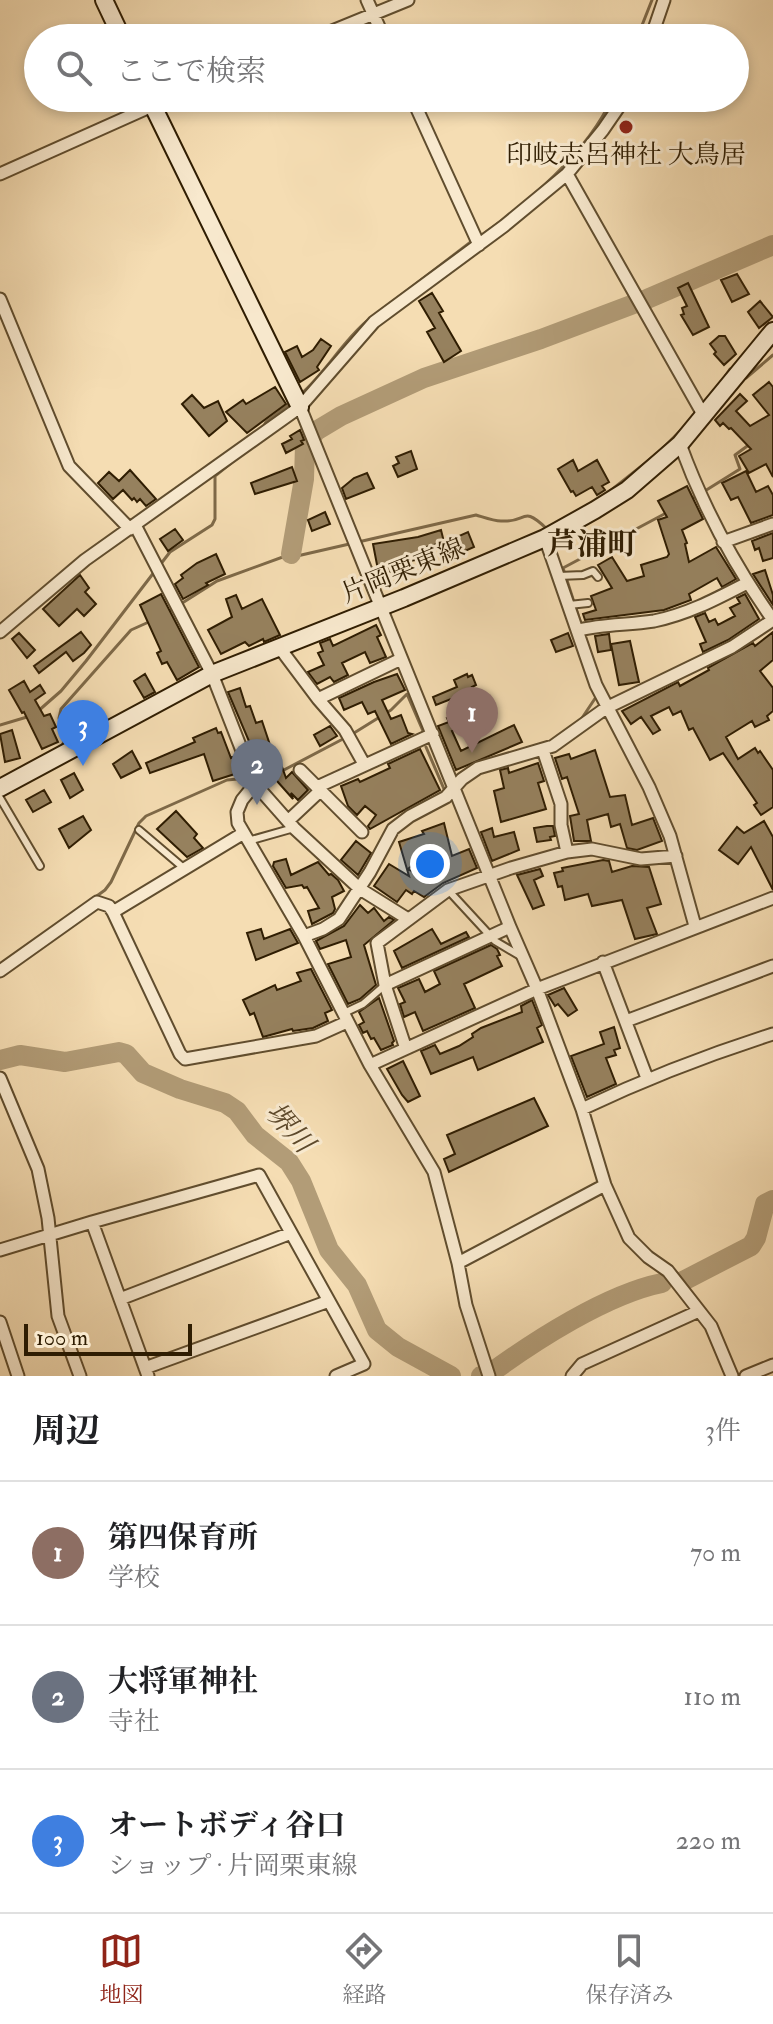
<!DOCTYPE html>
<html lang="ja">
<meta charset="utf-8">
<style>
body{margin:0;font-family:"IM FELL Double Pica","Noto Serif JP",serif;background:#f2f2f2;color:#202124}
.scale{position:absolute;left:24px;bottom:20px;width:168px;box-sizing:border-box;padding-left:8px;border:4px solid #2f1d02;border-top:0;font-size:22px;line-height:28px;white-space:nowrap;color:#2f1d02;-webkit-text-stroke:6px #f8e9ce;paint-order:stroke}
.you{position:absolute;left:430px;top:864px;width:28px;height:28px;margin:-20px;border:6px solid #fff;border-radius:50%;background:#1a73e8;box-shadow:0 0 0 12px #1a73e833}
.badge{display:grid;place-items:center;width:52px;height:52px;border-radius:50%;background:#8f2418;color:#fff;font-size:26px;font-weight:700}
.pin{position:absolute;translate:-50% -66px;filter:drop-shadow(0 2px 4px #0008)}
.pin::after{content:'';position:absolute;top:42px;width:28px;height:24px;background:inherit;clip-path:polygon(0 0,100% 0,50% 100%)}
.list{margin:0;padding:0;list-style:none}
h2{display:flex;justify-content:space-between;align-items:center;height:104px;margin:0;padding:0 32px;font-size:34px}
h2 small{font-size:26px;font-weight:400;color:#757577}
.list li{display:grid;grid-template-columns:52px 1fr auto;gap:24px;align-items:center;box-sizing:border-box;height:144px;padding:0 32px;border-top:2px solid #e0e0e0}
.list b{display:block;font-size:30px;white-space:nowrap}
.list p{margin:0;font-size:26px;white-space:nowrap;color:#757577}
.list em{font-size:26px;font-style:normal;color:#757577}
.icon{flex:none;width:44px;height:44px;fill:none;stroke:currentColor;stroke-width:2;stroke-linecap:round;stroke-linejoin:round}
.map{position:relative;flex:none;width:773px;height:1376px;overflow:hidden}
.search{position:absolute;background:#fff;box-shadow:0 4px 12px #0003;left:24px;right:24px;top:24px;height:88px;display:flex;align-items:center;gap:20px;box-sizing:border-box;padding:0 28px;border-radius:44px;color:#757577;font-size:30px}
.sheet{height:536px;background:#fff}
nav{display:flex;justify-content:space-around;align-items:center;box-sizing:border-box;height:112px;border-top:2px solid #e0e0e0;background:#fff;font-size:22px;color:#757577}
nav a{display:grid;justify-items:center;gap:4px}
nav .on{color:#8f2418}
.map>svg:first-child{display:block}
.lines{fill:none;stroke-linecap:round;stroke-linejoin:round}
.stream{stroke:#7e6948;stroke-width:3}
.river{stroke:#b29c77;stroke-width:20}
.building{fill:#96815e;stroke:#2f1d02;stroke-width:2;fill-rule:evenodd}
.lane-casing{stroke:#604d2e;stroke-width:10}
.street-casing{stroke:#604d2e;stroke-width:15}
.secondary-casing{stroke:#2f1d02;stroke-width:20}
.lane{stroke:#f8e9ce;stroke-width:6}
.street{stroke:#f8e9ce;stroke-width:11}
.secondary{stroke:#f8e9ce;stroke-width:16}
.poi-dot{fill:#8f2418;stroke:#f8e9ce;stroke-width:3}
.labels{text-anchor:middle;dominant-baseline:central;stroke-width:6;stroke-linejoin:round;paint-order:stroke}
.poi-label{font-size:26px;fill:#2f1d02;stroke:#f8e9ce}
.street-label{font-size:26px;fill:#2f1d02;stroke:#f8e9ce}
.water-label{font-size:28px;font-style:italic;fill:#5d492b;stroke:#f8e9ce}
.quarter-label{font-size:30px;font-weight:bold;fill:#2f1d02;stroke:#f8e9ce}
</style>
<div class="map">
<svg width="773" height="1376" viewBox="0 0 773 1376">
<rect width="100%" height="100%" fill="#f5ddb3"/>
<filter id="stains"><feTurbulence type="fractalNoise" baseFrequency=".0025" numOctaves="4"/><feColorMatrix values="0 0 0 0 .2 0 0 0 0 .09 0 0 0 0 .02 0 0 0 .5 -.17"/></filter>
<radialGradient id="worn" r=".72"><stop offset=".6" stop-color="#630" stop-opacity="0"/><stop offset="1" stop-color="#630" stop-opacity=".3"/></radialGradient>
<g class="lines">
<path class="stream" d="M637,38L652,0
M479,237C527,204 588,152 612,98
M383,309L472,241
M742,376L746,378L773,355
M722,381L730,369L732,370
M300,395C326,373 341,343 367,321
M262,429L266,422L291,403
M605,495L658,453L684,427
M692,499L740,469L735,455L750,444
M160,565L170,552L212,525L215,519V476L236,459
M168,612L217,581L291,554L297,556L476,515C483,517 493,521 501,521C528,523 521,504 547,529
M582,627L563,568L668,512
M584,634L593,661
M37,712L61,691L86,661L155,571
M580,721L598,694
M0,725L27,717
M354,733L391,710L407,694L423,731
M61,747L64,742L59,718L61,709L131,630L151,621
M426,747L444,789
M282,771L341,740
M255,778L275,774
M94,898L105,890L111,882L139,823L146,816L227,780L248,778"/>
<path class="river" d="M291,554L304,479L305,445L316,431L341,416L424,378L541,339L647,299L773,245
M0,1060L20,1055L65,1062L119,1052L126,1054L143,1073L180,1089L225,1103L237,1111L255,1135L289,1162L301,1181L329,1250L357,1285L377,1330L398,1347L451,1376
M683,1281L751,1246L756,1238L765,1204L773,1200
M481,1376L488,1375C534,1341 607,1294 662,1283"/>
</g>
<path class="building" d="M737,274L749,294L732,302L721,280Z
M688,283L709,327L693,335L681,315L684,314L682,308L687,306L678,288Z
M432,293L443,311L439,313L461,351L444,362L427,332L435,328L419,301Z
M760,301L773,317L759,328L748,312Z
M719,336H725L736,354L724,365L714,354L716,352L710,344Z
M321,339L331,346L317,367L319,370L300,382L285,352L297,346L302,357L313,350Z
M769,382L773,387V477L766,464L749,473L739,456L751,449L731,428L729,429L723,423L720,426L715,420L740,394L747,401L736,411L750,426L769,415L753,395Z
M275,387L286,404L247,433L226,412L243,400L246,404Z
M192,395L204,408L218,401L227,421L209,436L182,404Z
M300,430L304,440L301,441L303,444L286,453L282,444L292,439L290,436Z
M411,451L417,469L398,477L393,466L399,463L396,457Z
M573,460L578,471L597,460L609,482L602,486L605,490L597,495L592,487L576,496L573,491L571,492L558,469Z
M292,467L297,481L255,494L251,483Z
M130,470L156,499L146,506L140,499L137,502L134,498L132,500L123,490L113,499L98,483L109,472L119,481Z
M746,471L756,492L768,486L773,495V515L751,523L738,497L731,500L722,483Z
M367,473L374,488L346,499L342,488L354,478Z
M687,486L703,519L682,530L687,543L685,544L689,562L716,547L736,579L722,587L717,578L689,594L691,600L664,610L585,620L583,614L596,610L591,596L612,588L598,565L612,557L627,581L644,576L641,565L667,557L669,554L658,520L667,517L658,501Z
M325,512L330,524L312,531L308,520Z
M175,529L183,540L168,551L160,539Z
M441,530L444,542L420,549L422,559L392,564L393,571L379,575L373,544L418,537Z
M468,532L474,547L456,555L450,540Z
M773,533V558L763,561L759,548L755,550L752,541Z
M216,554L225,574L206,583L208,585L183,599L175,584L183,578L181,575L197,563Z
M765,570L773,595V605L753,574Z
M80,575L89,588L85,592L96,604L84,616L77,609L59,626L43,609Z
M161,594L199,667L177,680L167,662L162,664L157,653L161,651L140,605Z
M745,594L759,619L728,640L703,652L700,644L706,642L695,617L705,613L709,622L715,619L718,625L735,616L730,608L740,603L737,598Z
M236,595L242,609L262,599L280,635L264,642L263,639L249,646L245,642L221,654L208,630L232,617L226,599Z
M376,625L381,635L377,637L386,657L370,663L365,652L342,663L348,675L334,682L330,677L317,684L308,672L324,665L318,653L323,651L320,643L330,639L333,646Z
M81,632L91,645L84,653L73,661L66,652L39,673L34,666Z
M773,632V660L760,671L773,688V711L767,716L769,720L755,727L752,721L726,737L738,759L755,748L758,753L760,751L773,770V807L761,815L754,805L757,803L723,753L710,760L693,728L689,730L681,711L673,715L669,707L651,716L660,730L653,734L641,717L631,724L622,711L678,682L680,686L709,670L708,668L753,643L755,646Z
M19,633L35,650L27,658L12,639Z
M568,633L573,646L556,652L551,640Z
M609,634L611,650L598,652L595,636Z
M630,641L639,682L619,685L611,644Z
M145,674L155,692L144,698L134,681Z
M397,674L405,690L382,700L391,719L401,715L408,733L412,734L391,744L375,711L368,714L362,702L344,710L339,698L374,682Z
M467,674L468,677L472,675L476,685L472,687L474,690L436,705L433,697L457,687L454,680Z
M24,681L30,692L40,685L45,693L35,700L44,716L50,714L56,727L52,729L58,742L42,749L24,712L22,713L9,690Z
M240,688L246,707L250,706L256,723L262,721L273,754L277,753L286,778L292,772L308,790L298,800L291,793L293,799L269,772L263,774L228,692Z
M83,708L92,726L80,732L71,715Z
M461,713L466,726L452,731L461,751L514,725L522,742L456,770L438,726L449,722L447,718Z
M330,726L337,736L320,746L314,735Z
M216,728L218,733L221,732L231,758L235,756L241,772L213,781L204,754L150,773L146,763L195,742L193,738Z
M12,730L20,758L5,762L0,734Z
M420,749L440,790L370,829L368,826L376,815L365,806L357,815L348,806L341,786L358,779L360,782L390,768L388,764Z
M595,750L610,797L625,795L632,825L653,818L662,841L637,850L627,848L620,824L611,827L608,814L587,820L591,841H574L570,816L579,814L567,777L562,779L555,758L569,754L571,759Z
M132,751L141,768L121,778L113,764Z
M538,763L544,781L538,783L546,809L501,822L494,791L504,788L500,770L508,768L509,773Z
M74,773L83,790L70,798L61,780Z
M44,790L51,802L33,812L26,800Z
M176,811L197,834L194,838L203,848L187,857L157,829Z
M83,816L91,830L69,848L59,829Z
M764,821L773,837V890L751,847L738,864L719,850L737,827L744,833Z
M444,823L452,856L469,849L477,868L443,883L424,897L414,891L412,894L406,890L397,902L374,886L389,864L409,876L399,842L424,834L422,831ZM426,855L433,869L426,880L408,869Z
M547,826H553L555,836L550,837L551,840L537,842L534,828Z
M492,828L494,837L514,832L519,850L492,861L481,832Z
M356,841L371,853L358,875L341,860Z
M286,859L291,875L318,862L329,875L331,874L338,880L344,891L332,897L335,909L333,913L312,924L308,911L319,908L307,887L304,888L302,885L286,888L273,866L274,862Z
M603,860L609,861L612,872L632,866L649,867L661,904L647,908L657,934L635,939L622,900L592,906L588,894L565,900L562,886L558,887L554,873L563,871L562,868Z
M540,869L543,876L534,880L544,905L533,909L517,875Z
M360,905L368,913L374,908L384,921L389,917L394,920L364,945L376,985L360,999L348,1004L328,964L351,957L346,940L320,949L316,941L344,926Z
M261,929L264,939L290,929L298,943L256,960L247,933Z
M432,929L441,944L466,932L469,937L402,968L394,951Z
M491,945L497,949L500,955L497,956L502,966L464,984L475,1008L423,1031L415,1012L404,1017L400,1004L405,1002L398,988L419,979L425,992L440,984L434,971Z
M311,969L332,1010L325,1013L328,1021L313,1028L293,1031L292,1029L263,1037L254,1013L250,1015L243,1000L275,985L277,990L301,981L297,973Z
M564,988L577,1010L568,1016L558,1004L555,1006L548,995Z
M379,998L394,1041L392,1043L393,1045L381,1050L374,1038L371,1039L367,1031L363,1033L359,1025L364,1022L359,1012Z
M532,1000L542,1025L537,1028L543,1042L478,1070L473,1057L431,1074L421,1051L435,1045L440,1054L459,1046L473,1037L472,1034L481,1028L522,1012L521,1006Z
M614,1027L620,1048L614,1050L616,1055L606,1058L616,1084L587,1097L571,1056L604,1044L600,1032Z
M403,1061L420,1096L408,1102L402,1095L387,1069Z
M534,1098L548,1126L449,1172L444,1159L455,1154L447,1135Z"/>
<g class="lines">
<g class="lane-casing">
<path id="lane" d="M559,576L583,575L593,571L598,577
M569,605L588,603
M0,798L40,866
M139,830L186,870
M248,841L294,828
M448,890L495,941L522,957
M344,1013L363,1004L385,985"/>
</g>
<g class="street-casing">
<path id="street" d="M367,0L384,38
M315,38L408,0
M651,38L664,0
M412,98L479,245
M0,174L170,98
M567,174L704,416
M0,299L69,466L130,529
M300,407L510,927L537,989L582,1109L605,1185L629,1238L648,1257L668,1271L711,1326L732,1376
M680,444C703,507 734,565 773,620
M135,525L212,674L255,784L242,800L237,812L238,823L304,936L370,1065L434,1172L458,1263L466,1305L489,1376
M545,538L596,685L649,787L670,836L695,926
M723,542L773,524
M579,630C603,624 628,625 654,621C688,614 716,599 747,583
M0,632L85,560L300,407L374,322L504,226L567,174L603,130L625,98
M279,647L318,699
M543,750L561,804V825L567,852
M364,764L345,730L318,699L401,659
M300,770L362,832
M256,785L294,828L360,889L408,919
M317,787L433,734
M288,821L321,790
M113,912L242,834
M304,936L323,929L339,919L370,872L393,829L410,816L446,797L462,779L478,768L553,746L606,708L732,647L773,620
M603,962L647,1078
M0,971L97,902L109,906L113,912L180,1054L185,1059L316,1036L347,1022
M385,985L510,927
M626,1021L773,966
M405,1046L385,985L377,943L448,890L511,868L567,852L592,849L641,859L676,856
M370,1065L537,989L773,898
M0,1078L38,1169L48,1218L58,1316L80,1376
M582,1109C645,1079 707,1055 773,1034
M291,1233L120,1299L92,1222L259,1175L364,1364L336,1376
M0,1250L92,1222
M458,1263L605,1185
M120,1299L148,1376
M0,1322L18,1376
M145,1368L329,1301
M572,1376L582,1364L699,1311
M746,1376L773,1365"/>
</g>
<g class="secondary-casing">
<path id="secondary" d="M104,0L122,38
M149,98L300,407
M0,788L212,674L404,598L545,538L595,510L627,490L680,444L773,331"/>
</g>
<use href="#lane" class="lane"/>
<use href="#street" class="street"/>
<use href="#secondary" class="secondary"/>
</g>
<circle class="poi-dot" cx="626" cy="127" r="8"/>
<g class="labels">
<g class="poi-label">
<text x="626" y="155">印岐志呂神社 大鳥居</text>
</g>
<g class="street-label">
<text transform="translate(403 571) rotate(-22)">片岡栗東線</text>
</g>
<g class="water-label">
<text transform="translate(289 1128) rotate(48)">堺川</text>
</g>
<g class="quarter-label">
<text x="592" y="544">芦浦町</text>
</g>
</g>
<rect width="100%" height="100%" filter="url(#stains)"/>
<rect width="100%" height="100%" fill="url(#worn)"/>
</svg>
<div class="scale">100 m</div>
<div class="you"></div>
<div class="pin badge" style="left:472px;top:753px;background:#8d6e63">1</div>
<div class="pin badge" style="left:257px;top:805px;background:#6b7280">2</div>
<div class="pin badge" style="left:83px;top:766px;background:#3f7fe0">3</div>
<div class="search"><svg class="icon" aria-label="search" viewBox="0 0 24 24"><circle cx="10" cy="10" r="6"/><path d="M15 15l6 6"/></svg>ここで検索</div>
</div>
<section class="sheet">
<h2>周辺<small>3件</small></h2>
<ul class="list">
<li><span class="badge" style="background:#8d6e63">1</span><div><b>第四保育所</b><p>学校</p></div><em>70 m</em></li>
<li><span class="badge" style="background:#6b7280">2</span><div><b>大将軍神社</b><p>寺社</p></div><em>110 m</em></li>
<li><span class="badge" style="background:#3f7fe0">3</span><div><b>オートボディ谷口</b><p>ショップ · 片岡栗東線</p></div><em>220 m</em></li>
</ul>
</section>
<nav>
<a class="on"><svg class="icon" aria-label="map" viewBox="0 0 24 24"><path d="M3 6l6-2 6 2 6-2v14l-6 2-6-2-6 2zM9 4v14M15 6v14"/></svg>地図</a>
<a><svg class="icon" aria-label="directions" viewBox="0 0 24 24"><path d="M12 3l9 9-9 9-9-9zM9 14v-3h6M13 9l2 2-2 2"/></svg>経路</a>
<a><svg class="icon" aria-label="saved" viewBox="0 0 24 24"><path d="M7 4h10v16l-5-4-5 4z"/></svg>保存済み</a>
</nav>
